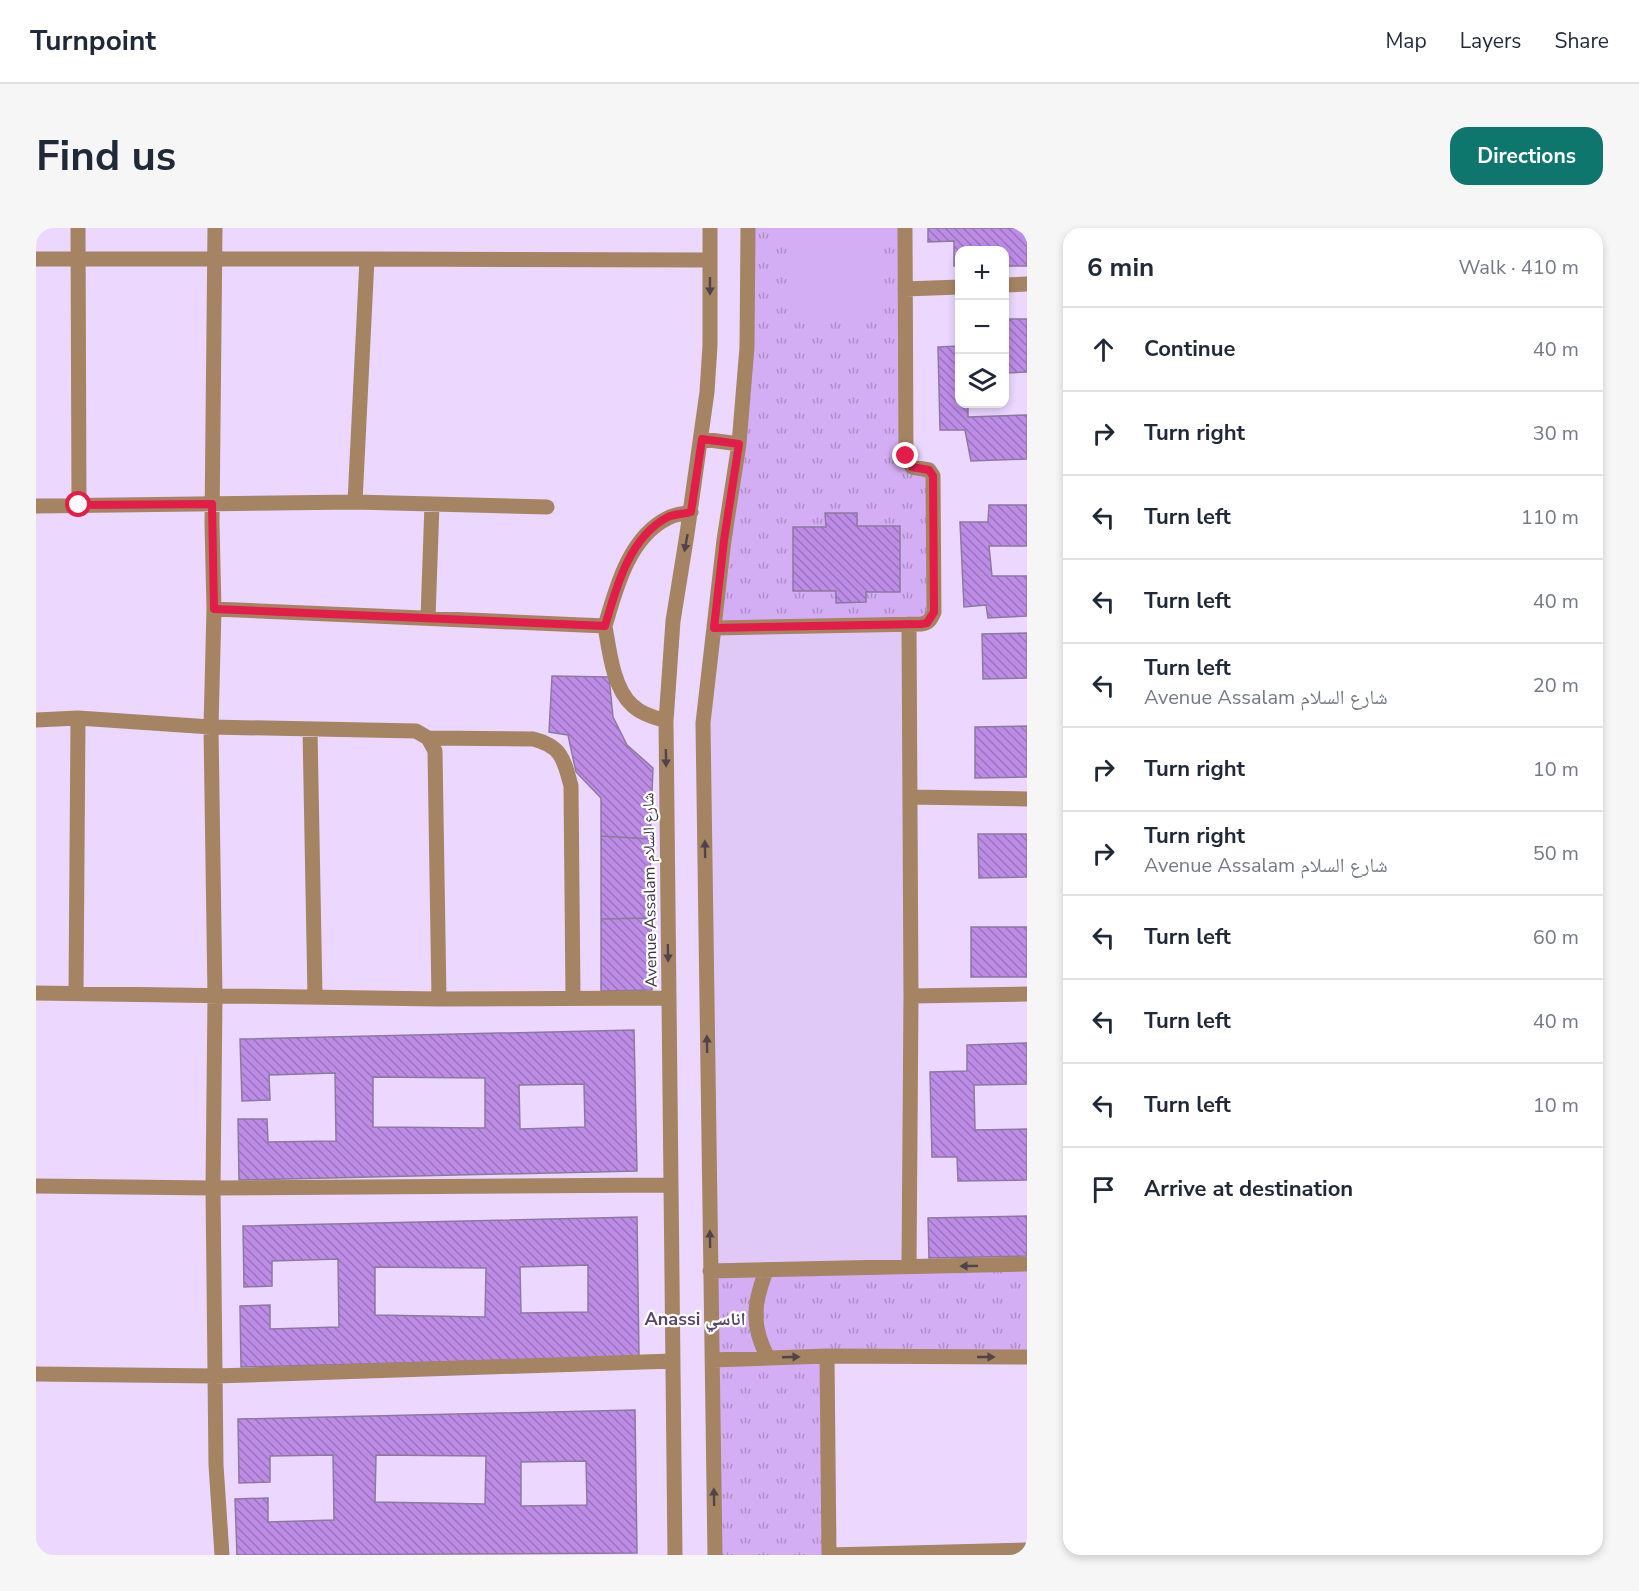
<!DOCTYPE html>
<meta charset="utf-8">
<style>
body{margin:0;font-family:"Nunito Sans","Noto Naskh Arabic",sans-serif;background:#f6f6f7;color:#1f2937}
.controls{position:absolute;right:18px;top:18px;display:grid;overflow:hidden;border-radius:12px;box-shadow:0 3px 9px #0003}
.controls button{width:54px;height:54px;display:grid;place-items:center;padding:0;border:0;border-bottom:2px solid #e0e1e3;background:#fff;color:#1f2937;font:30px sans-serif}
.stop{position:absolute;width:18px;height:18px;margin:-14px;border:4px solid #e11d48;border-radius:50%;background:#fff}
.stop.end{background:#e11d48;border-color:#fff;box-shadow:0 2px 6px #0008}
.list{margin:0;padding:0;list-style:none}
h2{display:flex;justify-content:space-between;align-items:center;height:78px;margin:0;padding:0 24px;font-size:26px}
h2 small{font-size:20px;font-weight:400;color:#747a83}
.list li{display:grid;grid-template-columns:39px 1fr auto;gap:18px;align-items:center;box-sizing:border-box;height:84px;padding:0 24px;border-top:2px solid #e0e1e3}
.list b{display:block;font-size:22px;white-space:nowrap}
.list p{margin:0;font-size:20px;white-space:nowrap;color:#747a83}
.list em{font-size:20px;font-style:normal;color:#747a83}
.icon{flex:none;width:33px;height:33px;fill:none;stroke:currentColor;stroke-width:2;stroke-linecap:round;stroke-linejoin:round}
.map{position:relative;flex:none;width:991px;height:1327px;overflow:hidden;border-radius:18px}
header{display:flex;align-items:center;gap:36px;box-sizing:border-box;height:84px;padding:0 30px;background:#fff;border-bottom:2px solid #e0e1e3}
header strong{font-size:28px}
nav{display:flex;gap:33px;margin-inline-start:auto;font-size:21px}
.intro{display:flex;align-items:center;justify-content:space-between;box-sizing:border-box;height:144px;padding:0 36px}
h1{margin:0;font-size:42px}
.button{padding:15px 27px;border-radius:18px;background:#0f766e;color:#fff;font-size:21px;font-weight:700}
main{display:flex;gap:36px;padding:0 36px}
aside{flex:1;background:#fff;border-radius:18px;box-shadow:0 3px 9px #0003}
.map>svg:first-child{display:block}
.built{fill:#e0c9f6}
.grass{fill:url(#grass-tufts)}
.park{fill:#d4aef5}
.building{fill:url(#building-back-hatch);stroke:#8c7a9e;stroke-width:1.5;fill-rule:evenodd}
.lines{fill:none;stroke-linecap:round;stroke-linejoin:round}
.minor{stroke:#a48462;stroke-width:15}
.oneway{fill:#504349}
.route{stroke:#e11d48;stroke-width:8}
.labels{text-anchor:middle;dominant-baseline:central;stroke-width:4.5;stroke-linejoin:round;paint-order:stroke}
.street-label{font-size:16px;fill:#3b3343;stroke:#fff}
.neighbourhood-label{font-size:18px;font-weight:bold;fill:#584667;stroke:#fff}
</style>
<header>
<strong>Turnpoint</strong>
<nav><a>Map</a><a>Layers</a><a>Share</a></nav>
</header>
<div class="intro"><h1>Find us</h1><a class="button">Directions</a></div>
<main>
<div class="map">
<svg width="991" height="1327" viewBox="0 0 991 1327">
<defs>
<pattern id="grass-tufts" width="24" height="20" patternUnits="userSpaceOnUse" patternTransform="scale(1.5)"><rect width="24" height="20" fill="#d4aef5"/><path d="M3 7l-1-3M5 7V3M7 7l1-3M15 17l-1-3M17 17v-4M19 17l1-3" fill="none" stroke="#ad8ec8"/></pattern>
<pattern id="building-back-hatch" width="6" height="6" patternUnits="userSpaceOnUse" patternTransform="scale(1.5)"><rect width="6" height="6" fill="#bd8ce7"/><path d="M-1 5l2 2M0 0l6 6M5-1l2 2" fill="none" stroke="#9b73bd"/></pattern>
</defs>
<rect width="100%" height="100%" fill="#ebd7ff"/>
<path class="built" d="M873,396V1039L674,1043L667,495L678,400Z"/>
<path class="grass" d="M712,0H871L875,242L894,244L895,395L679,400L703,216Z
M991,1038V1125L792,1128L793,1327H679L674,1043Z"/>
<path class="park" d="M753,0H844L843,86L751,88Z"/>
<path class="building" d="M892,0H991V38H969V22H924V38H918V13L892,14Z
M969,91H991V144L969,145Z
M924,118V176H932V189L991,187V231L935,233L929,202H904L902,119Z
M953,277H991V318H953L956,348H991V388L952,390L950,377L928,379L924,294H952Z
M789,285H821V298H864V364H830V374L800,375V363H757V299H790Z
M991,405V450L947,451L946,406Z
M516,448L573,449L577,489L591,517L617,540L614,611L565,608V570L540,544L532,507L513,504Z
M991,498V549L939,550V499Z
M942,606H991V649L943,650Z
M565,608L614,611L615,690L565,691Z
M615,690L616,762L565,763V691Z
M935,699H991V749H935Z
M598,802L601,943L203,952L202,891H231L232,914L300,913L299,845L233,847L234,872L206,873L204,811ZM337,849L449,850V900L337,899ZM548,856L549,899L484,901L483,857Z
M991,815V856L938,857L939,902L991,901V952L922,953L921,929H896L894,844L931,843V817Z
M991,988V1028L893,1030L892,990Z
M601,989L603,1129L205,1139L204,1078L234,1077V1101L303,1099L302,1031L236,1033V1058L208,1059L207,998ZM552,1037V1084L485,1085L484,1039ZM339,1039L450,1040L449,1089L339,1087Z
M599,1182L601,1325L201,1327L199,1271L232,1270V1294L298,1292L297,1227L234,1228V1254L203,1255L202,1191ZM340,1227L450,1228L449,1276L339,1274ZM550,1233L551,1277L485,1278V1234Z"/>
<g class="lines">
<path class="minor" d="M42,0L43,277
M179,0L176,295L178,381L175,499L179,769L177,960L180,1237L186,1327
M0,31H331
M969,57L991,56
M869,61L924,59
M666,211L703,216
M319,274L331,31L674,32
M0,278L319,274L511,279
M178,381L569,398C573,421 577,460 596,477C605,486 618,489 630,493
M392,390L396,276
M569,398C580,360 593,309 632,290C638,286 648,286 655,284
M678,400L885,396C893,395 895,391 898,384L897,248L893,242L876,239L870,228L869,0
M0,492L42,490L175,499L380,503L392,510L399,523L403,771
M274,502L279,768
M392,510L497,511C526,518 528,532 535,558L537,770
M874,569L991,571
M0,765L403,771L633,770
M40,766L42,490
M875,768L991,766
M0,958L177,960L635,957
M873,1039L875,768L873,396
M674,1043L991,1036
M730,1043C717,1077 715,1097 732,1130
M791,1128L793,1327
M676,1132L791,1128L991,1129
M0,1146L179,1148L637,1133
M639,1327L630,493L637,393L651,306L671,164L674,117V0
M679,1327L667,495L688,312L703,216L711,119L712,0
M793,1327L991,1322"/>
</g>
<defs><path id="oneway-solid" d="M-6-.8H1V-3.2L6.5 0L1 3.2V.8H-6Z" transform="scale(1.5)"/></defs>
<g class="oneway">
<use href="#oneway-solid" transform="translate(674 58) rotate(90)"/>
<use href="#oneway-solid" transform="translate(650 315) rotate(100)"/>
<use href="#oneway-solid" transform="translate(630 530) rotate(89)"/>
<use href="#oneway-solid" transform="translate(669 621) rotate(-91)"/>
<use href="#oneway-solid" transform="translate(632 725) rotate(89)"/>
<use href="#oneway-solid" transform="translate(671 816) rotate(-91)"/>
<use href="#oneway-solid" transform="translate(674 1011) rotate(-91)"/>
<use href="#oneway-solid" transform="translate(933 1038) rotate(179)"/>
<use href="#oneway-solid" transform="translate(755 1129) rotate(-2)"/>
<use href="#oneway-solid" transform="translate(950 1129)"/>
<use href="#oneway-solid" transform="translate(678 1269) rotate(-91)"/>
</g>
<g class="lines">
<path class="route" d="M43,277L176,276L178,381L569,398C580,360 593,309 632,289C638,286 648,286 655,284L666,211L703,216L688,312L678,400L885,396L891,395L898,384L897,248L893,242L876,239L870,228"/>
</g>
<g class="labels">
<g class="street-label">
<text transform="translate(614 662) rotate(-91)">Avenue Assalam شارع السلام</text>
</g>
<g class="neighbourhood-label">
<text x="659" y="1091">Anassi اناسي</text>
</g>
</g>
</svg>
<div class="controls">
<button>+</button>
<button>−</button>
<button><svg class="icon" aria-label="layers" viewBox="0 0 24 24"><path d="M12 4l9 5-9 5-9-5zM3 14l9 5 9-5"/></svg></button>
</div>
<div class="stop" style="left:43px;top:277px"></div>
<div class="stop end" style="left:870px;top:228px"></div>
</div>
<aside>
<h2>6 min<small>Walk · 410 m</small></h2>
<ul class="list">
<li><svg class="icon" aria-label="ahead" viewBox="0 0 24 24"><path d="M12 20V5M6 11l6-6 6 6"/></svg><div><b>Continue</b></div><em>40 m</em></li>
<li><svg class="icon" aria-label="right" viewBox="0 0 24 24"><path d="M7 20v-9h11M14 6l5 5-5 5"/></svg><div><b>Turn right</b></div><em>30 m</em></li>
<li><svg class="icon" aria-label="left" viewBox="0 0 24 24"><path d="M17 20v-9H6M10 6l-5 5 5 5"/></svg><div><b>Turn left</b></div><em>110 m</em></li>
<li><svg class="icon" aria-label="left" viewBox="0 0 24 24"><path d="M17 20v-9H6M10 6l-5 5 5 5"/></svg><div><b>Turn left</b></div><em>40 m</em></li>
<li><svg class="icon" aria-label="left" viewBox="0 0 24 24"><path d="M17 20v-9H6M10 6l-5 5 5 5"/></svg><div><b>Turn left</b><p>Avenue Assalam شارع السلام</p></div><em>20 m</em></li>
<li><svg class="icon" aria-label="right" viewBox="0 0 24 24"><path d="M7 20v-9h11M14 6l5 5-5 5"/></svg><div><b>Turn right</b></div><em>10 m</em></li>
<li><svg class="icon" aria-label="right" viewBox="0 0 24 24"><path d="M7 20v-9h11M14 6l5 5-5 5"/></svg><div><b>Turn right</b><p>Avenue Assalam شارع السلام</p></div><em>50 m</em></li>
<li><svg class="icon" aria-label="left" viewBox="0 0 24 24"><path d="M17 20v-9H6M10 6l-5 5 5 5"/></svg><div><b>Turn left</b></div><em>60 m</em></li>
<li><svg class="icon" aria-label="left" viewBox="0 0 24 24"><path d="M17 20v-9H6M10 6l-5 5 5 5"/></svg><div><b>Turn left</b></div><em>40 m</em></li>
<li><svg class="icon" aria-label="left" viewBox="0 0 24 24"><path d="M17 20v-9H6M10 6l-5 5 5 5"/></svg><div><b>Turn left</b></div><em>10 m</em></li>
<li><svg class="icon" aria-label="arrive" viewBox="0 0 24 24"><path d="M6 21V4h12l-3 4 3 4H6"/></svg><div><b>Arrive at destination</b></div></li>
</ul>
</aside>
</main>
